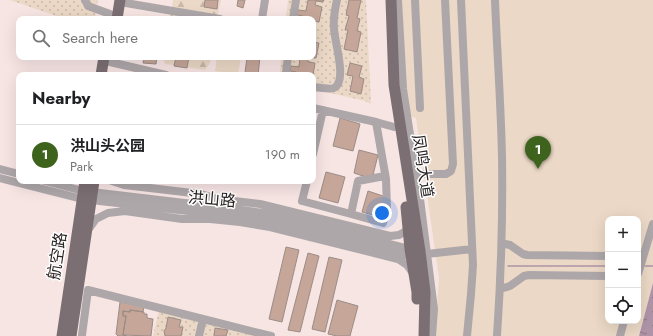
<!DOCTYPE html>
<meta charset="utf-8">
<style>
body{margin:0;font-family:Jost,"Noto Sans SC",sans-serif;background:#f6f6f6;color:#202124}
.controls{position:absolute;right:12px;bottom:12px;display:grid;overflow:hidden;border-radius:8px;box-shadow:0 4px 16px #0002}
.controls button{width:36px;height:36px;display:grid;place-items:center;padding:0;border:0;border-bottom:1px solid #e0e0e0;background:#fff;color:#202124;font:20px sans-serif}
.you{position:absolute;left:382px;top:213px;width:14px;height:14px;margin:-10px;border:3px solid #fff;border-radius:50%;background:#1a73e8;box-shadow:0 0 0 6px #1a73e833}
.badge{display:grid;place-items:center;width:26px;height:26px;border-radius:50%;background:#3d631d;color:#fff;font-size:13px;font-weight:700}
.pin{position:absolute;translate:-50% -33px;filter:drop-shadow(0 1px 2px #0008)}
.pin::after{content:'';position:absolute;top:21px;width:14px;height:12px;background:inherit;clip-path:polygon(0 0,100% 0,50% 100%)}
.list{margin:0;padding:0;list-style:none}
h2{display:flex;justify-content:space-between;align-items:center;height:52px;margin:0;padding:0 16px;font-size:17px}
h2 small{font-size:13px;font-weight:400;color:#757577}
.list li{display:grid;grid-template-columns:26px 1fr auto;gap:12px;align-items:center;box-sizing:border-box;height:60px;padding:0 16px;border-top:1px solid #e0e0e0}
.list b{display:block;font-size:15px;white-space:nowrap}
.list p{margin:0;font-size:13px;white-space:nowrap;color:#757577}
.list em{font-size:13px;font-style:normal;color:#757577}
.icon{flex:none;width:22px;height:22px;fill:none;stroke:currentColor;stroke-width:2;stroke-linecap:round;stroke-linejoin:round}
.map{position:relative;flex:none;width:653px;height:336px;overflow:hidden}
.search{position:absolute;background:#fff;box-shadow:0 4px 16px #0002;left:16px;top:16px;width:300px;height:44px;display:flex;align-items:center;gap:10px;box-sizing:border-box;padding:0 14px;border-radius:8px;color:#757577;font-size:15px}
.panel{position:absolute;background:#fff;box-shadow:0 4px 16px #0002;left:16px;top:72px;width:300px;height:112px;border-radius:8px}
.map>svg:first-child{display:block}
.grass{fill:url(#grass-dots)}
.forest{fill:url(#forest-firs)}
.park{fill:#ebd8c6;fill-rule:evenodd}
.water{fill:url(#water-ripples)}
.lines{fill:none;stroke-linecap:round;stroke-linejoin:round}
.stream{stroke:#af94a7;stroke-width:1.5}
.building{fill:#c5a699;stroke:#9b8c86}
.minor{stroke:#aea7a9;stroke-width:8}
.major{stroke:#7c6f73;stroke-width:11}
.labels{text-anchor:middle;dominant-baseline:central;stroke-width:3;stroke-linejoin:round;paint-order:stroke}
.street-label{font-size:16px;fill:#2a2423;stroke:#fff}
</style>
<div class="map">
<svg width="653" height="336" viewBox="0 0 653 336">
<defs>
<pattern id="grass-dots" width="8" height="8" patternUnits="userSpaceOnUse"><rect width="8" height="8" fill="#ebd8c6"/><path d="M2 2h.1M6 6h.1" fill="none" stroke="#cab9aa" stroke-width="1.8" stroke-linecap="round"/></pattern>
<pattern id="forest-firs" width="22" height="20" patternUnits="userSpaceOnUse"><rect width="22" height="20" fill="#ebd8c6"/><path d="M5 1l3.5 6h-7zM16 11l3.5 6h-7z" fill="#cab9aa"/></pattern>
<pattern id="water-ripples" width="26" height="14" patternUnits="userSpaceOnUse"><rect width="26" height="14" fill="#af94a7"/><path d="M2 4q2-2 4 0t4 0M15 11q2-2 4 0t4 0" fill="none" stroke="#8f7988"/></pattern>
</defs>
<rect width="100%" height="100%" fill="#f7e5e4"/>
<path class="grass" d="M10,0H98L95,19H65Z
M288,0H366L371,104L365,101L313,89V75H280L281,57H313V19H286Z
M159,310L261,336H153Z"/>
<path class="forest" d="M173,0H221L217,19H170Z
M163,57H211L210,63L205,70L165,64Z"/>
<path class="park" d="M386,0H653V283L639,336H435L439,278L416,118L399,113ZM608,219H638V321H608Z
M217,57H241L238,75L215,71Z"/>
<path class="water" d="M653,283V336H639Z"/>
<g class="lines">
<path class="stream" d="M508,266H608
M645,266H653"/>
</g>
<path class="building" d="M205,0H218L217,9L204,7Z
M238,0H245L243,8L237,6Z
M308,0H324L323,2L316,1L315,5L322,7L319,22L314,21L313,26V19H303V16L297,15L298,10L306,11Z
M349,0H361L357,18L360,19L357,31L361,32L357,52L344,49L348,30H345L349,16L346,15Z
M313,42L319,43L316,58L308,57V62L315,63L313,75H296V72L290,71L291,66L299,67L300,57H313Z
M144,57H157L156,64L143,63Z
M176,57H189L187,68L174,66Z
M247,57H260L258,75L245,73Z
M350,63L362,66L359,77L364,79L361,94L350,91L353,76L347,75Z
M340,118L360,124L353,151L333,146Z
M359,150L378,155L372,179L354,173Z
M326,172L345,177L338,203L319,198Z
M368,191L386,197L380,217L362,212Z
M286,247L299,250L282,322L269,319Z
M308,253L319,256L300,332L288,330Z
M329,257L342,260L325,332L312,329Z
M337,300L358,306L350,336H337L328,334Z
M120,302L144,306L143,312L130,310V312L123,311V316H126L123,335L127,336H118L116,334Z
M130,310L144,312V314H147V318L153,319L151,336L123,335L126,316H123V311L130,312Z
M168,317L181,320L179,327H183L181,336H165L164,331L166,328Z
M215,328L228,330L226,336H214Z"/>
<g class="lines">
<path class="minor" d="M85,0L88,6L110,14
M398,0L403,89L420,199L434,309L432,336
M415,0L420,108
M461,0L473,265L471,294L467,336
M495,0C497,52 501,105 502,157C503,217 501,276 497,336
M120,2L220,19
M262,19L265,0
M293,19L296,0
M110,62L166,75
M287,75L286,73L288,57
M313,87C318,87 331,90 334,88C348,81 334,41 334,28C333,19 335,9 337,0
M313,108L376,122L394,127
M376,122L386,179L387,209L383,223L351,214L358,181L385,176
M313,154L323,110
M0,169L19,174
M416,174H446L451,171L453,164L445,0
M0,178L82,199L206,213L227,214L270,220L415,257
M45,181L83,191L227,208L270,214L413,250
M112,181L124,185L201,194L217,199L260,204L390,236L399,235L408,230
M307,181L302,201L351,214
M88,230L96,219L108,213L125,211L182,219H210L240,222L270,227L398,259L407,265L412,272
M502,243L510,245L523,254L527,255L608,256
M427,254L472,249
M638,274L653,224
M500,289L510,286L524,276L529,275L608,276
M82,335L88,290L203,319
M199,336L203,319L271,336
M620,336L624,321"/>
<path class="major" d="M391,0L394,85L420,251L425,292L424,336
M117,19L120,0
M101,75L104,57
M406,207L410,249L417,292V299
M62,336L85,181
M71,336L94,181"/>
</g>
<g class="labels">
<g class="street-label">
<text transform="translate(423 166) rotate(81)">凤鸣大道</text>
<text transform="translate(212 199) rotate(5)">洪山路</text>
<text transform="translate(57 256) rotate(-81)">航空路</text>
</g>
</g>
</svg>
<div class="controls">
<button>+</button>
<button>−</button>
<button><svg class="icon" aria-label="locate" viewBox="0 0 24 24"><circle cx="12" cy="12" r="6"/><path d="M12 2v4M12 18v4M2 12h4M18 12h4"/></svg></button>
</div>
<div class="you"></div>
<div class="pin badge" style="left:538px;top:169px">1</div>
<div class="search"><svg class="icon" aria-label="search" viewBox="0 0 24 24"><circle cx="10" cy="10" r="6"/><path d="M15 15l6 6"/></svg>Search here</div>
<section class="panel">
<h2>Nearby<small></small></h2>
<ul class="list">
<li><span class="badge">1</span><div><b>洪山头公园</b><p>Park</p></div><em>190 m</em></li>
</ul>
</section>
</div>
